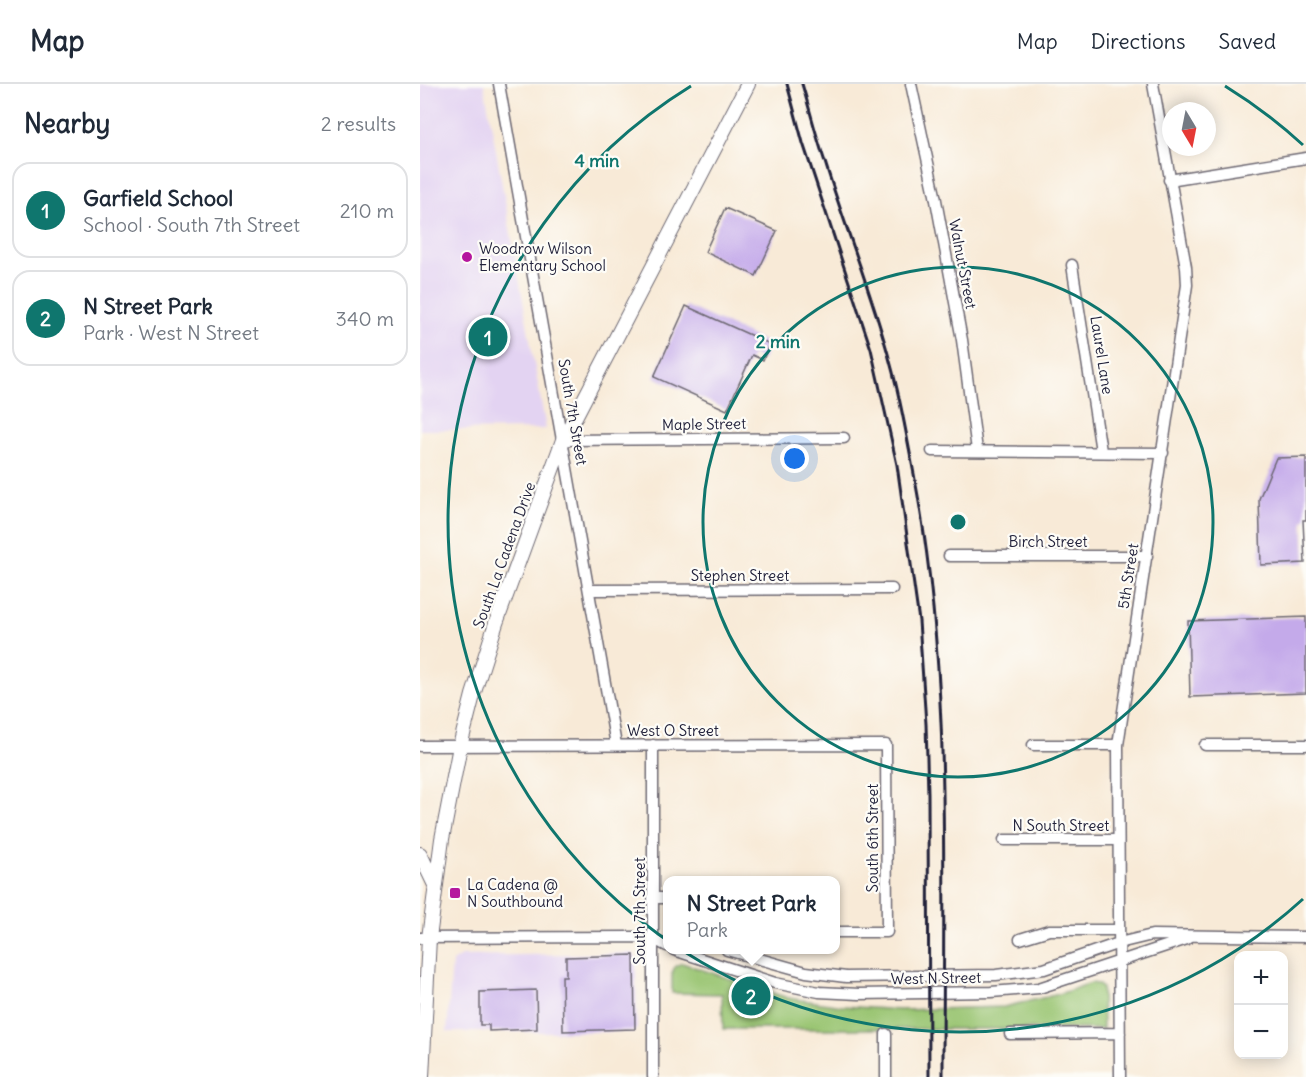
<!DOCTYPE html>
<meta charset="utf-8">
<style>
body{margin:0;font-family:Delius,sans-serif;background:#f2f2f3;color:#1f2937}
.controls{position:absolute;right:18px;bottom:18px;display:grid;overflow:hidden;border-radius:12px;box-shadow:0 3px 15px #0003}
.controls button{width:54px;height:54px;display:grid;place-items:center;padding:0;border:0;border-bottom:2px solid #e0e1e3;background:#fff;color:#1f2937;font:30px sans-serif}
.compass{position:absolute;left:742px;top:18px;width:54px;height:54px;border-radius:50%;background:#fff;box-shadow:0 3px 15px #0003;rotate:170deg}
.you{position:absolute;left:375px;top:375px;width:21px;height:21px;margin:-15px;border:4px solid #fff;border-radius:50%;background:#1a73e8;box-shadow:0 0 0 9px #1a73e833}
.badge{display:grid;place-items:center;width:39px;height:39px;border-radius:50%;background:#0f766e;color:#fff;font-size:20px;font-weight:700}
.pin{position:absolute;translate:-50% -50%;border:3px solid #fff;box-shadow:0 2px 6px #0006}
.popup{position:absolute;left:243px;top:792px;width:177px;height:78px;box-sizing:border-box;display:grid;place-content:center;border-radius:12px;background:#fff;filter:drop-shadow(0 2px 4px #0005);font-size:20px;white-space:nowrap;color:#747a83}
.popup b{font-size:22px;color:#1f2937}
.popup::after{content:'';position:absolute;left:50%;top:100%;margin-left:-12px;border:12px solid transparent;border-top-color:#fff}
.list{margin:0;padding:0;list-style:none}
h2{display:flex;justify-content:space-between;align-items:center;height:78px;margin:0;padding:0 24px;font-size:26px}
h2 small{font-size:20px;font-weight:400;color:#747a83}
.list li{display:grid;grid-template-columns:39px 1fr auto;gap:18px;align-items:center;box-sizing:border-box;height:96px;margin:0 12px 12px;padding:0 12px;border:2px solid #e0e1e3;border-radius:18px}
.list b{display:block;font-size:22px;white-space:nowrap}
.list p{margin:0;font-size:20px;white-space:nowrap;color:#747a83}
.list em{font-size:20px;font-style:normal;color:#747a83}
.map{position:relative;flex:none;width:886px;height:993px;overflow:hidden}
header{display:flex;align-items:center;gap:36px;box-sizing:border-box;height:84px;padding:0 30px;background:#fff;border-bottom:2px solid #e0e1e3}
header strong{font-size:28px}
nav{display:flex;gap:33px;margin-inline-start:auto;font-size:21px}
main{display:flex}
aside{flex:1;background:#fff}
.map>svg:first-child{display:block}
.built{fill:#e3d3f2}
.green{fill:#9ac572;stroke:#5e7456;stroke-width:1.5}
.building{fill:#c4aaea}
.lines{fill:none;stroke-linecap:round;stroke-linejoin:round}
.minor-casing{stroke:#6d6872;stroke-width:13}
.major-casing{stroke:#6d6872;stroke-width:16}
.minor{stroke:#fff;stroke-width:10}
.major{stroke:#fff;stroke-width:14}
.rail{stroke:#22223b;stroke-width:3}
.ring{fill:none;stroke:#0f766e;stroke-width:3}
.poi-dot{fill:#b5179e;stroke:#fdfcf7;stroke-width:2}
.labels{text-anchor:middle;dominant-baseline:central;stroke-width:4.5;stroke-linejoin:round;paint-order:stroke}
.poi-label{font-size:15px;fill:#22223b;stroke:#fdfcf7;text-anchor:start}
.street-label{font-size:15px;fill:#22223b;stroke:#fdfcf7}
.centre{fill:#0f766e;stroke:#fdfcf7;stroke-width:3}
.ring-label{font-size:18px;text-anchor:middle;font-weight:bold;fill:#0f766e;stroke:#fdfcf7;stroke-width:4.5;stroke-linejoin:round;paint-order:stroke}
</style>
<header>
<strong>Map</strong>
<nav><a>Map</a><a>Directions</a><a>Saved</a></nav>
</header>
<main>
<aside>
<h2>Nearby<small>2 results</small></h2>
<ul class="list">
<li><span class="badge">1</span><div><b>Garfield School</b><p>School · South 7th Street</p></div><em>210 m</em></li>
<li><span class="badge">2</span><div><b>N Street Park</b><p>Park · West N Street</p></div><em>340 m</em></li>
</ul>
</aside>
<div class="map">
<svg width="886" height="993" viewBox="0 0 886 993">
<rect width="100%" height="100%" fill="#fdfcf7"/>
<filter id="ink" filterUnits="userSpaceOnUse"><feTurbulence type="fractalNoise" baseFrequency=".0167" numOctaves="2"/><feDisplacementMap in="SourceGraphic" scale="12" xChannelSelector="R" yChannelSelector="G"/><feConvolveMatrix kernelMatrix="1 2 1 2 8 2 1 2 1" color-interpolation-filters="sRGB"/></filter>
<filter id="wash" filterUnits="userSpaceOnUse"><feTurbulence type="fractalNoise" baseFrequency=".008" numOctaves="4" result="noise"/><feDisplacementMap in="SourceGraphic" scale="24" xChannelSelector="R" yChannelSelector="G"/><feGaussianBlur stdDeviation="1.35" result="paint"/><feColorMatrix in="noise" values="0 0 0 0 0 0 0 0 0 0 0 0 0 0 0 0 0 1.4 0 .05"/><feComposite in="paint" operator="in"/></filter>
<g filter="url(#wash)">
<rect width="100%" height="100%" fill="#f8ead7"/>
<path class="built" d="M0,0H64L126,345L0,346Z
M213,869L216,874L217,944L214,948H27L32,878L41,872Z"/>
<path class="green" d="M262,879L368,914L422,922L480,926L584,923L639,910L671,899L678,900L682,904L683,945H303L302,910L252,909V890L255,882Z"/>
<g id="blocks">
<path class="building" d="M305,124L357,147L336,192L285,168Z
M266,222L350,260L343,276L332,271L307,326L234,293Z
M886,373V436H883L885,479L841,481L839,415L856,374Z
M886,533V609L770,613L768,537Z
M214,871L215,945L143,947L142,892H146V873Z
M116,906L117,945L69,947V941H60V908Z"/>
</g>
</g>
<g filter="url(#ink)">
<use href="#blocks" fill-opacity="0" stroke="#6d6872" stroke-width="1.5"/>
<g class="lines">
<g class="minor-casing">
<path id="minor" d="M79,0L196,661
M491,0L515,111L542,256L557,366
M749,96L886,74
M652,181L681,367
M143,356L424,354
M512,367L743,369
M529,472H727
M169,506L472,505
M613,661H698
M785,661H886
M0,662L466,661L467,848H415
M584,756H698
M234,814H247
M0,854L213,853L234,855L247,862
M600,855L629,846H699
M254,866L355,899L399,908L439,910L571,908L619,904L767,855
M307,866L386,888L426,893L576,891L624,885L699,859L732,851L886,853
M590,950L700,949
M233,993V661
M466,993V950
M700,993L698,661L767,201L766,183L733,0"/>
</g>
<g class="major-casing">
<path id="major" d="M0,770L15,801
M2,993L9,854L22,755L40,662L53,611L76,539L143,356L328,0"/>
</g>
<use href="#minor" class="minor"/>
<use href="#major" class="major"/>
<path class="rail" d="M367,0L383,59L451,265L477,381L499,537L506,640L508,709L509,993
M382,0C390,26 396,52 405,78C426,146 453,212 471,281C481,317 487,354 494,390C532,589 523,792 523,993"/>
</g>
</g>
<g class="ring">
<circle cx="538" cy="438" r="255"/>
<path d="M883 815A511 511 0 1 1 271 2M805 2A511 511 0 0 1 883 61"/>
</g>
<g class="poi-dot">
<circle cx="47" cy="173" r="6"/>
<rect x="29" y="803" width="12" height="12" rx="3"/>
</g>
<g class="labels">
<g class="poi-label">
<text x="59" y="164">Woodrow Wilson<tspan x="59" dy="17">Elementary School</tspan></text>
<text x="47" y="800">La Cadena @<tspan x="47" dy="17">N Southbound</tspan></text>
</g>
<g class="street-label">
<text transform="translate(543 180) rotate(79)">Walnut Street</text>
<text transform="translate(682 271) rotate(81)">Laurel Lane</text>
<text transform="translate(153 328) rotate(80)">South 7th Street</text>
<text transform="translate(284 340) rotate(-1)">Maple Street</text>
<text x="628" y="457">Birch Street</text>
<text transform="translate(84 471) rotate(-70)">South La Cadena Drive</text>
<text x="320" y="491">Stephen Street</text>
<text transform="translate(708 492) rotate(-81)">5th Street</text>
<text x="253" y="646">West O Street</text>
<text x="641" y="741">N South Street</text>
<text transform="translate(452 754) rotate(-90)">South 6th Street</text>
<text transform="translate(219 827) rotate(-90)">South 7th Street</text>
<text transform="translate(516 894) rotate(-1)">West N Street</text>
</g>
</g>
<circle cx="538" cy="438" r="9" class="centre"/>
<g class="ring-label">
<text x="177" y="83">4 min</text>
<text x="358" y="264">2 min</text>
</g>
</svg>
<div class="controls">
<button>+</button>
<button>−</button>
</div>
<svg class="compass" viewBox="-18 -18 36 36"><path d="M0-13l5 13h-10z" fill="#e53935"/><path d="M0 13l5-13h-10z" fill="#747a83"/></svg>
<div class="you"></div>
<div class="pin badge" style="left:68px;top:253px">1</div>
<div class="pin badge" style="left:331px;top:912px">2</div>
<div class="popup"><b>N Street Park</b>Park</div>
</div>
</main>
